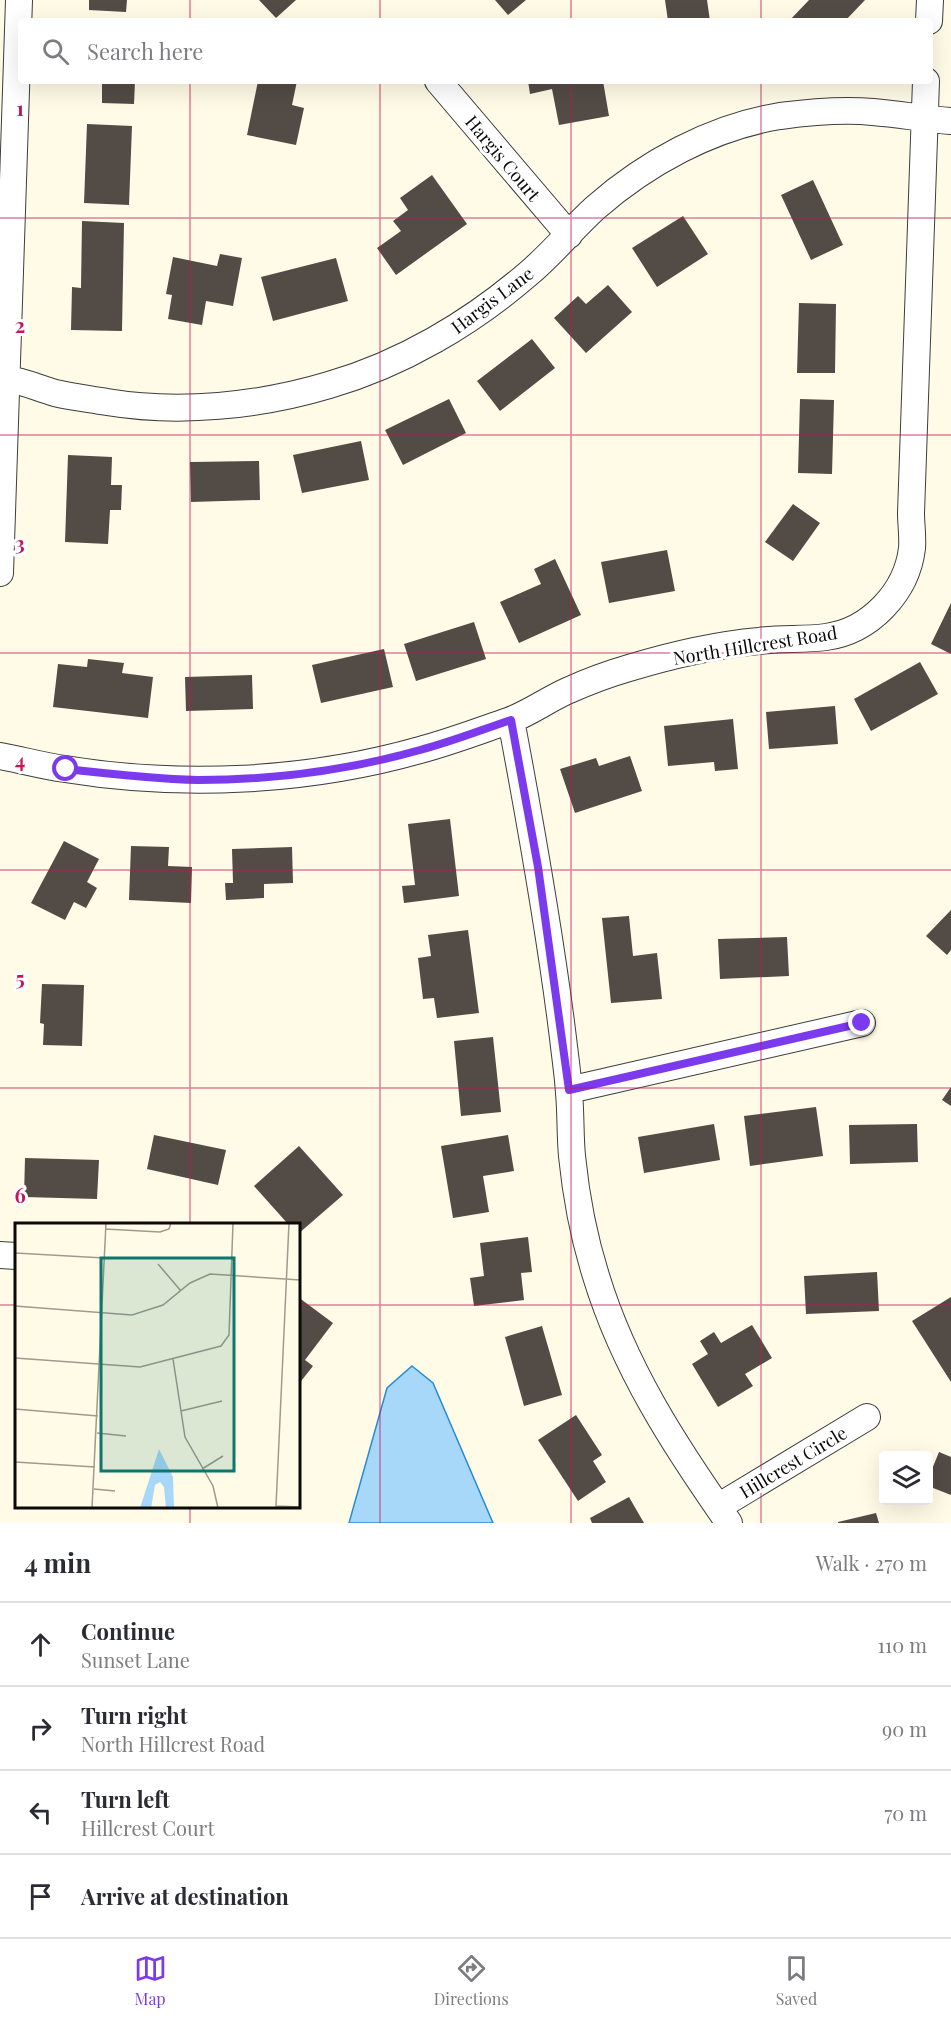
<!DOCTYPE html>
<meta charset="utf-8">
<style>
body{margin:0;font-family:"Playfair Display",serif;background:#f7f7f7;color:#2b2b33}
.controls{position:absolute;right:18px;bottom:18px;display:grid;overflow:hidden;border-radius:6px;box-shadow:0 6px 24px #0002}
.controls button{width:54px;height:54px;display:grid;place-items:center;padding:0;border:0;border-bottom:2px solid #e1e1e2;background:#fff;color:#2b2b33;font:30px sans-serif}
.stop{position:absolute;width:18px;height:18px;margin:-14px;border:4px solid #7c3aed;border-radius:50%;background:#fff}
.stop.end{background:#7c3aed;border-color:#fff;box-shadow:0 2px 6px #0008}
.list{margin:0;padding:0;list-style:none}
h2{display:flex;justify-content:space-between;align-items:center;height:78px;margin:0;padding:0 24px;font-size:26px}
h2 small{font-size:20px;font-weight:400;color:#7c7c81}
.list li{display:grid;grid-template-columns:39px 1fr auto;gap:18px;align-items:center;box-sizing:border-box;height:84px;padding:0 24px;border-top:2px solid #e1e1e2}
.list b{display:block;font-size:22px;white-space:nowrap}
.list p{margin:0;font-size:20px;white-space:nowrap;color:#7c7c81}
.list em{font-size:20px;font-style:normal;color:#7c7c81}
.icon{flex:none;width:33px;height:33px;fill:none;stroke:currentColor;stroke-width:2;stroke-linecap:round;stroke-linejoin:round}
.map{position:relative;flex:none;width:951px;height:1523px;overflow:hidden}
.search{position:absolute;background:#fff;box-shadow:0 6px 24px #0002;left:18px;right:18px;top:18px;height:66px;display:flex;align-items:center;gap:15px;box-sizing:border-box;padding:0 21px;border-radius:6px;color:#7c7c81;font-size:22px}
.sheet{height:414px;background:#fff}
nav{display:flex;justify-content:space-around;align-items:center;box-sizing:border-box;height:84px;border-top:2px solid #e1e1e2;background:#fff;font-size:16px;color:#7c7c81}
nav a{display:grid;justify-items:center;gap:3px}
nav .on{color:#7c3aed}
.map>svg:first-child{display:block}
.water{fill:#a7d8fa;stroke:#298ad6;stroke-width:1.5}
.building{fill:#534b45}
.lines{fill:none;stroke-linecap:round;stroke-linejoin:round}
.street-casing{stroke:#3d3d3d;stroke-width:28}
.street{stroke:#fff;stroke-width:26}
.route{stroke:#7c3aed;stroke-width:8}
.grid{fill:none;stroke:#c2185b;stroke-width:1.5;stroke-opacity:0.55}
.labels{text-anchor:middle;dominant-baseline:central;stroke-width:6;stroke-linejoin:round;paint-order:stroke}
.street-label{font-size:18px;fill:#0a0a0a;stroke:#fff}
.inset-road{fill:none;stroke:#9d9b8e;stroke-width:1.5}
.view{fill:#0f766e;fill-opacity:0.15;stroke:#0f766e;stroke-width:3}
.inset-edge{fill:none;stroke:#0a0a0a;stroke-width:3}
.grid-label{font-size:20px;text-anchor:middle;font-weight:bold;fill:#c2185b;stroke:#fff;stroke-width:6;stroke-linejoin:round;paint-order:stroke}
</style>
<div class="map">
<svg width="951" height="1523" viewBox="0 0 951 1523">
<rect width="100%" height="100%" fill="#fffbe6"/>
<path class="water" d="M412,1366L433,1383L493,1523H349L387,1388Z"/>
<path class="building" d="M89,0H127L126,12L89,10Z
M259,0H296L276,18Z
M495,0H526L508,15Z
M665,0H707L710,21H668Z
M809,0H865L845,21H789Z
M102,81H135L134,104L102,103Z
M258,81H297L292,105L304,108L296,145L247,135Z
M528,81H603L609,116L559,125L552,89L530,94Z
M87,124L132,126L129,205L84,203Z
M432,175L467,224L396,275L377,248L401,231L393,221L408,210L400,198Z
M813,180L843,245L811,260L781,195Z
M683,216L708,254L657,287L632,248Z
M82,221L124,223L122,331L71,330L72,287L81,288Z
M220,254L242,258L233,306L206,301L202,325L168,319L172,295L166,294L173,257L217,266Z
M336,258L348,301L273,321L261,277Z
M608,285L632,312L586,353L554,318L578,296L586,304Z
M799,303L836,304L835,373H797Z
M532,339L555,368L500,411L477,381Z
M449,399L466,433L403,465L385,430Z
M800,399L834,400L832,474L798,473Z
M361,441L369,480L302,493L293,455Z
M68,455L112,457L111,485H122L121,510H110L108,544L65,542Z
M259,461L260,500L191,502L190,462Z
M793,504L820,523L793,561L765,542Z
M667,550L675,591L609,603L601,562Z
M555,559L581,615L519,643L500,602L541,584L534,569Z
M951,603V654L931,644Z
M474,622L486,659L416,681L404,644Z
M384,649L393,687L321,703L312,665Z
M88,659L124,663L122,673L153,677L148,718L53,707L58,664L87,667Z
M920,662L938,694L871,731L854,699Z
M252,675L253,709L186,711L185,677Z
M835,706L838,744L769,749L766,712Z
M733,719L738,769L715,771L714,762L668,766L664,726Z
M630,756L642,791L575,813L560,769L596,758L599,766Z
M450,819L459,896L404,903L402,886L415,885L408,824Z
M64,841L99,859L87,882L97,888L86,908L74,902L65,920L31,903Z
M131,846L169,847L168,866L192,867L191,903L129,900Z
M292,847L293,883L264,884V898L226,900L225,883H233L232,849Z
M951,910V950L947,955L926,936Z
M629,916L633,956L657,953L662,999L611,1003L602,918Z
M468,930L479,1013L437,1018L434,998L423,999L418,958L431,956L428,935Z
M787,937L789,976L720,979L718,939Z
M42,984L84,985L82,1046L43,1045L44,1024L40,1023Z
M493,1037L501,1112L461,1116L454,1041Z
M951,1087V1106L942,1100Z
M816,1107L823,1156L750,1166L744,1116Z
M714,1124L720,1160L644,1173L638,1137Z
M917,1124L918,1162L850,1164L849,1125Z
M154,1135L226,1150L218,1185L147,1169Z
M508,1135L514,1171L483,1176L489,1212L453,1218L441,1146Z
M299,1146L343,1195L298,1234V1224H288L254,1186Z
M25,1158L99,1160L97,1199L24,1197Z
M528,1237L532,1272L521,1273L524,1300L474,1306L470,1278L484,1276L480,1243Z
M877,1272L879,1311L806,1314L804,1276Z
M298,1297L333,1323L305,1360L313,1366L298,1385Z
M951,1297V1382L912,1321Z
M752,1325L772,1358L745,1374L753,1386L718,1407L692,1364L708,1354L700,1341L714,1332L721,1343Z
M542,1326L562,1395L524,1406L505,1337Z
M576,1415L602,1455L593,1461L606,1482L578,1501L538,1440Z
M939,1452L951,1457V1495L928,1486V1479Z
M629,1497L644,1523H592L590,1518Z
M876,1513L879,1523H838V1522Z"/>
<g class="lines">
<g class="street-casing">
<path id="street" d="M929,21L930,0
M438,81L569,235
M0,378C19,379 37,388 55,393C72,397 90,399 107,402C179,414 259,406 329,385C402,364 471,323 528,274C552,254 572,229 595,208C646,163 712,127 780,116C810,112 842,109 873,112C899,114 925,119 951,121
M0,573L19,0
M511,720C531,826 550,932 563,1038C565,1056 568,1075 569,1093C571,1114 570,1135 572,1156C576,1196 584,1238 596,1276C624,1368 675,1446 729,1523
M0,756C22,760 43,766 65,769C182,788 307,782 420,750C450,742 479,731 508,721C528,714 547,700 567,691C587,682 608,674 629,668C672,655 715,645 759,641C781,638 804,640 826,637C870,631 907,592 912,548C913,537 911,524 911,513L926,81
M569,1090L862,1023
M0,1255L16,1256
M718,1507L867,1417"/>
</g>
<use href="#street" class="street"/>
</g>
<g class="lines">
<path class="route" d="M66,769C110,774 154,779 198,780C272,780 349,770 420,750C451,742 481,730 511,720L538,867L569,1090L862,1023"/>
</g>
<path class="grid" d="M190,0V21M380,0V21M571,0V21M761,0V21M190,81V1224M380,81V1523M571,81V1523M761,81V1523M0,218H951M0,435H951M0,653H951M0,870H951M0,1088H951M0,1305H16M298,1305H951M190,1506V1523"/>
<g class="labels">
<g class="street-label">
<text transform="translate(503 158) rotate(50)">Hargis Court</text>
<text transform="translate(492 300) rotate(-37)">Hargis Lane</text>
<text transform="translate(755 645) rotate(-9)">North Hillcrest Road</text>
<text transform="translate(793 1462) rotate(-31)">Hillcrest Circle</text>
</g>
</g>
<g transform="translate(15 1223)">
<rect width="285" height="285" fill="#fffbe6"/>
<path d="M144,226L158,254L159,285H151L149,264L145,259L140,262L136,285H125Z" fill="#a7d8fa"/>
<path class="inset-road" d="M274,0L261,283L285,284M90,6L145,9L154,6L156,0M0,30L89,35M143,41L166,68M0,83L117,92L148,82L175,60L195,51L285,57M0,135L125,144L206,123L214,112L218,0M158,136L170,214L198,263L203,285M0,186L83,193M166,188L207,178M82,210L111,213M0,239L80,244M187,246L208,233M79,266L100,268M77,285L91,0"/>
<path class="view" d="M86,35H219V248H86Z"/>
<rect width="285" height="285" class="inset-edge"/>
</g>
<g class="grid-label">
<text x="20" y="116">1</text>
<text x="20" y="333">2</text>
<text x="20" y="551">3</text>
<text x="20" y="768">4</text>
<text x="20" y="986">5</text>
<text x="20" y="1203">6</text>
</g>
</svg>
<div class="controls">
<button><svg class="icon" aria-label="layers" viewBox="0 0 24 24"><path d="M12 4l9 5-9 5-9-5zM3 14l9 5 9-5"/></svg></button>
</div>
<div class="stop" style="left:66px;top:769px"></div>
<div class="stop end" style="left:862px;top:1023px"></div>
<div class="search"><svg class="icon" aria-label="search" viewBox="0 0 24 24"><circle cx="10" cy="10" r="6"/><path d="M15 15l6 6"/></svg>Search here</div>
</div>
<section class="sheet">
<h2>4 min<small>Walk · 270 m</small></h2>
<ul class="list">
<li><svg class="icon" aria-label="ahead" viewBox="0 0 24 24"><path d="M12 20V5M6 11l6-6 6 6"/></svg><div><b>Continue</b><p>Sunset Lane</p></div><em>110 m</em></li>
<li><svg class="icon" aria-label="right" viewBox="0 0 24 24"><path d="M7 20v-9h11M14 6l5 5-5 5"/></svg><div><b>Turn right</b><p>North Hillcrest Road</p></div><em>90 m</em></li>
<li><svg class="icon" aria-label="left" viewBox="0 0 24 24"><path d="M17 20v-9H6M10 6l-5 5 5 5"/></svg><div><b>Turn left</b><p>Hillcrest Court</p></div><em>70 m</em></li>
<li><svg class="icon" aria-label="arrive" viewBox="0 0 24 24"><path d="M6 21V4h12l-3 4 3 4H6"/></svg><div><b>Arrive at destination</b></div></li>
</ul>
</section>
<nav>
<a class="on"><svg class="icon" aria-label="map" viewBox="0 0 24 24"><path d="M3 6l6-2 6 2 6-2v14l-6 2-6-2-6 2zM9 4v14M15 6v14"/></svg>Map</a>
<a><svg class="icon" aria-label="directions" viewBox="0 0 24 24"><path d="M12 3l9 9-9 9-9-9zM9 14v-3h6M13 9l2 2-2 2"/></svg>Directions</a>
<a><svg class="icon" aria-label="saved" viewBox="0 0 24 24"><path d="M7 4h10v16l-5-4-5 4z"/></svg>Saved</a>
</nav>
